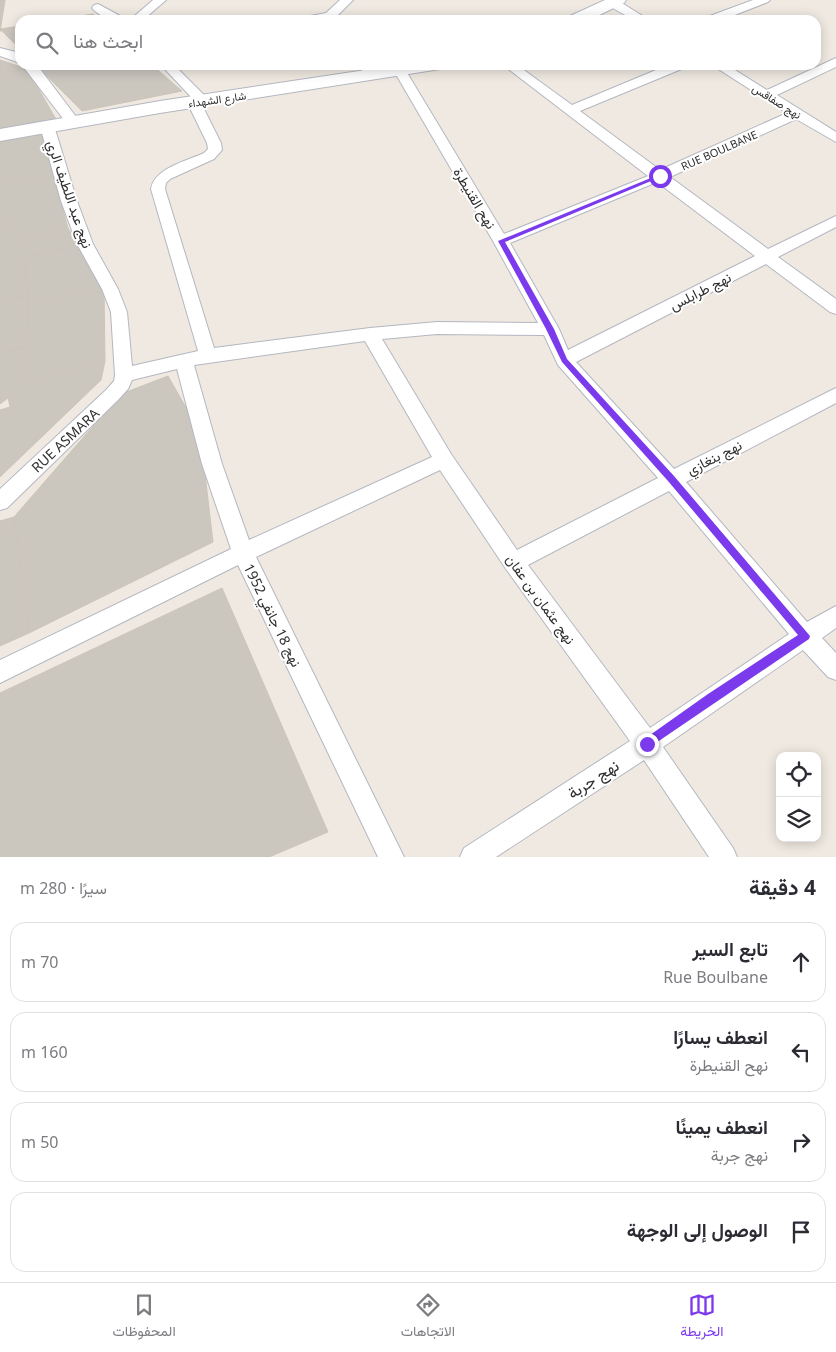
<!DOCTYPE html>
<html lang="ar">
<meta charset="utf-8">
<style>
body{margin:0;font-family:"Noto Sans",Vazirmatn,sans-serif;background:#f2f2f3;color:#2b2b33;direction:rtl}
.controls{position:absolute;right:15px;bottom:15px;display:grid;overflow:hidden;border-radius:10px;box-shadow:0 2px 12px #0003}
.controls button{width:45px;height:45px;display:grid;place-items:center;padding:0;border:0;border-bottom:1px solid #e1e1e2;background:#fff;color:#2b2b33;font:25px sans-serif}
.stop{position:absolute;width:15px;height:15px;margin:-11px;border:4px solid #7c3aed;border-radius:50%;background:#fff}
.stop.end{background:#7c3aed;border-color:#fff;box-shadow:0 1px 5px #0008}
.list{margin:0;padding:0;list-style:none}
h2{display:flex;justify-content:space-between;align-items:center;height:65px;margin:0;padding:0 20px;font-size:21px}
h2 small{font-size:16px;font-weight:400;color:#7c7c81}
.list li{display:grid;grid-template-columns:32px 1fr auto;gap:15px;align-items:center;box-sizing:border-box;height:80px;margin:0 10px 10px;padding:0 10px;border:1px solid #e1e1e2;border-radius:15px}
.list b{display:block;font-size:19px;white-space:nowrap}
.list p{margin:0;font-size:16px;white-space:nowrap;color:#7c7c81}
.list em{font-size:16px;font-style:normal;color:#7c7c81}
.icon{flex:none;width:28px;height:28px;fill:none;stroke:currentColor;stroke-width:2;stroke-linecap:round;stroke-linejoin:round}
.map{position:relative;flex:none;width:836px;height:857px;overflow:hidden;direction:ltr}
.search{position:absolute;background:#fff;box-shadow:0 2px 12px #0003;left:15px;right:15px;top:15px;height:55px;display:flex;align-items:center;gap:12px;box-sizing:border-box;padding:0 18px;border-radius:15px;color:#7c7c81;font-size:19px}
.sheet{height:425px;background:#fff}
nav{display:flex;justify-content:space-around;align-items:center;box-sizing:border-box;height:70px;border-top:1px solid #e1e1e2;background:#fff;font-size:14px;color:#7c7c81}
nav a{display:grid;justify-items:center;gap:2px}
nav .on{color:#7c3aed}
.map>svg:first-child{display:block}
.building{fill:#cbc7bf;stroke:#cbc5ba}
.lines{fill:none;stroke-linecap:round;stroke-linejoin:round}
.street-casing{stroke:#b4b7c1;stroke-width:2}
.secondary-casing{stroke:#b4b7c1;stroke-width:2}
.street{fill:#fff;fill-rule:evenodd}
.secondary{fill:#fff;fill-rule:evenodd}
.route{fill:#7c3aed}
.labels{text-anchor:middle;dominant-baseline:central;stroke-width:4;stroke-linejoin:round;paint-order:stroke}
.far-street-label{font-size:11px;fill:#2e2e2e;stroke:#fff}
.street-label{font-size:14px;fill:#2e2e2e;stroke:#fff}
.near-street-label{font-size:16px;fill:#2e2e2e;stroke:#fff}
</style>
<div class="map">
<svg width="836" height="857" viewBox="0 0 836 857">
<rect width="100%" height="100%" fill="#efe9e1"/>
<path class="building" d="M0,0H5L0,32Z
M93,14L100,20H56Z
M20,26V49L0,29Z
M0,60L27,69L0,74Z
M36,65H152L182,91L82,111Z
M27,69L57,121L0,131V74Z
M43,131L54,177L16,184H0V141Z
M54,177L68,228L23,243L3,219L0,220V184H16Z
M3,219L23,243L68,228L78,245L24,257L28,295L0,302V220Z
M78,245L104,290L27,302L24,257Z
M104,290L105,361L31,381L27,302Z
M28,295L29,345L0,353V302Z
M29,345L31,381L0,404V353Z
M105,361L101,380L0,477V410L10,407L8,397L31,381Z
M168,376L200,432L213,542L29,633L14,517L121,394Z
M14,517L29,633L0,646V521Z
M222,588L328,832L269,857H0V693Z"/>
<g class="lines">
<g class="street-casing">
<path id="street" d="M153,0H166L143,20H130Z
M340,0H353L334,19L303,20L305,17L326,13Z
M609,0H617L649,20H634L609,6L607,3Z
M753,0H770L768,2L722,20H705L707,17Z
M98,4L122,17L124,20C111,20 101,18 92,8L94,5Z
M0,48L20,53V63L0,56Z
M836,58V67L777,95L836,132V142L796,119L670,177L768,249L836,216V227L778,257L836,299V314L830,312L766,264L576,362L674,469L836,388V403L686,482L807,622L836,606V628L822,638L836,653V680L828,677L803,650L663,747L733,848L737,857H709L644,760L496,857H460L464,848L630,741L506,569L440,470L256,557L404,857H378L238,565L0,683V660L231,549L202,464L177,369L132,380L128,389L118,400L7,508L0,510V489L106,390L114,381L115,375L111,312L102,289L77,244L61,201L40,126L42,123L47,122L54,126L77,201L93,244L118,289L127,312L132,366L198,351L151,189C154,168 187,161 204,153L208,149L207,143L187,102L192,98L161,65H174L207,98L209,101L202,105L221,143L222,150L214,159L170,179L166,183L165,189L214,348L370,328L437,322L538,323L493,241L394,71L395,68L400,67L406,71L504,234L648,176L503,65H517L572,105L668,65H685L684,68L580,111L660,170L787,113L712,65H727L767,90ZM657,182L755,256L568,350L559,329L510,243ZM437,334L544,335L558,365L658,478L517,550L451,454L382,339ZM365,341L432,457L249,540L222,464L194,365ZM669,491L789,634L650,728L528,565Z
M22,65H35L40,69L80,122L78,125H68Z
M359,65H371L378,75L377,78H367Z"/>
</g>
<g class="secondary-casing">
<path id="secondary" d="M605,0H626L624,3L589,20H568L570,16Z
M399,65H443L440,69L434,70L160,113L0,141V129L160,101Z"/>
</g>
<use href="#street" class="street"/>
<use href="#secondary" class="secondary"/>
</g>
<path class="route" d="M658,175L663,176L505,242L554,329L567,359L674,476L810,636L809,639L647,749L643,747L642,744L643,740L708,694L798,635L668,481L562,362L546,329L498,241Z"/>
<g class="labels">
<g class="far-street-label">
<text transform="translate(217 99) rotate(-8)">شارع الشهداء</text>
<text transform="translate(777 101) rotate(32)">نهج صفاقس</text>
<text transform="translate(719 150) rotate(-24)">RUE BOULBANE</text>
</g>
<g class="street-label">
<text transform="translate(70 194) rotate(71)">نهج عبد اللطيف الري</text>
<text transform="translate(475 198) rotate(59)">نهح القنيطرة</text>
<text transform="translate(700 291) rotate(-27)">نهج طرابلس</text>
<text transform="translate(65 440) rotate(-43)">RUE ASMARA</text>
<text transform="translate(714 457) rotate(-27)">نهج بنغازي</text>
<text transform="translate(541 599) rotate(54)">نهج عثمان بن عفان</text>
<text transform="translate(273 615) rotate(64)">نهج 18 جانفي 1952</text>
</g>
<g class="near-street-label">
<text transform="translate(593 779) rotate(-33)">نهج جربة</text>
</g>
</g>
</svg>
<div class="controls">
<button><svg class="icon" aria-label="locate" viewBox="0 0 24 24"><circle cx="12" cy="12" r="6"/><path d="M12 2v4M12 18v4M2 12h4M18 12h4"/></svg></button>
<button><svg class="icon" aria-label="layers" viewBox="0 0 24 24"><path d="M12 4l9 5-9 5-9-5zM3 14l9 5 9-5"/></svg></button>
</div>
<div class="stop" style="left:660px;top:176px"></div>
<div class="stop end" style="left:647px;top:744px"></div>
<div class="search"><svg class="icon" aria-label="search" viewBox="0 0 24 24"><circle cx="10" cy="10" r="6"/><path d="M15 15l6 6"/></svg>ابحث هنا</div>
</div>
<section class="sheet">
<h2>4 دقيقة<small>سيرًا · 280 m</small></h2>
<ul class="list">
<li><svg class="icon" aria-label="ahead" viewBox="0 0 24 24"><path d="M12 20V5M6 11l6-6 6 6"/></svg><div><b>تابع السير</b><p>Rue Boulbane</p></div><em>70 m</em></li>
<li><svg class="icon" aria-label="left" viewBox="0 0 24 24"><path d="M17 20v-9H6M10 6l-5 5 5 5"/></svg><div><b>انعطف يسارًا</b><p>نهح القنيطرة</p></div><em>160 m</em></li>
<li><svg class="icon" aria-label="right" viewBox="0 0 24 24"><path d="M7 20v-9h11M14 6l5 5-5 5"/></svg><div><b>انعطف يمينًا</b><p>نهج جربة</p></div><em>50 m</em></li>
<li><svg class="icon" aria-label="arrive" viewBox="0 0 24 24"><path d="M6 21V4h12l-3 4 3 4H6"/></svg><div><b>الوصول إلى الوجهة</b></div></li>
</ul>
</section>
<nav>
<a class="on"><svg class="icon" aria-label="map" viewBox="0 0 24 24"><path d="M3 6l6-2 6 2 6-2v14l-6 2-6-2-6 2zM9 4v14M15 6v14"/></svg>الخريطة</a>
<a><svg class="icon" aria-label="directions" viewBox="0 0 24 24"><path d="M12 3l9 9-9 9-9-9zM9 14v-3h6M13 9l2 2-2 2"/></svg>الاتجاهات</a>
<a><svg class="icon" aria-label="saved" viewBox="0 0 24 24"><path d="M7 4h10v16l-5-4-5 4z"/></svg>المحفوظات</a>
</nav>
